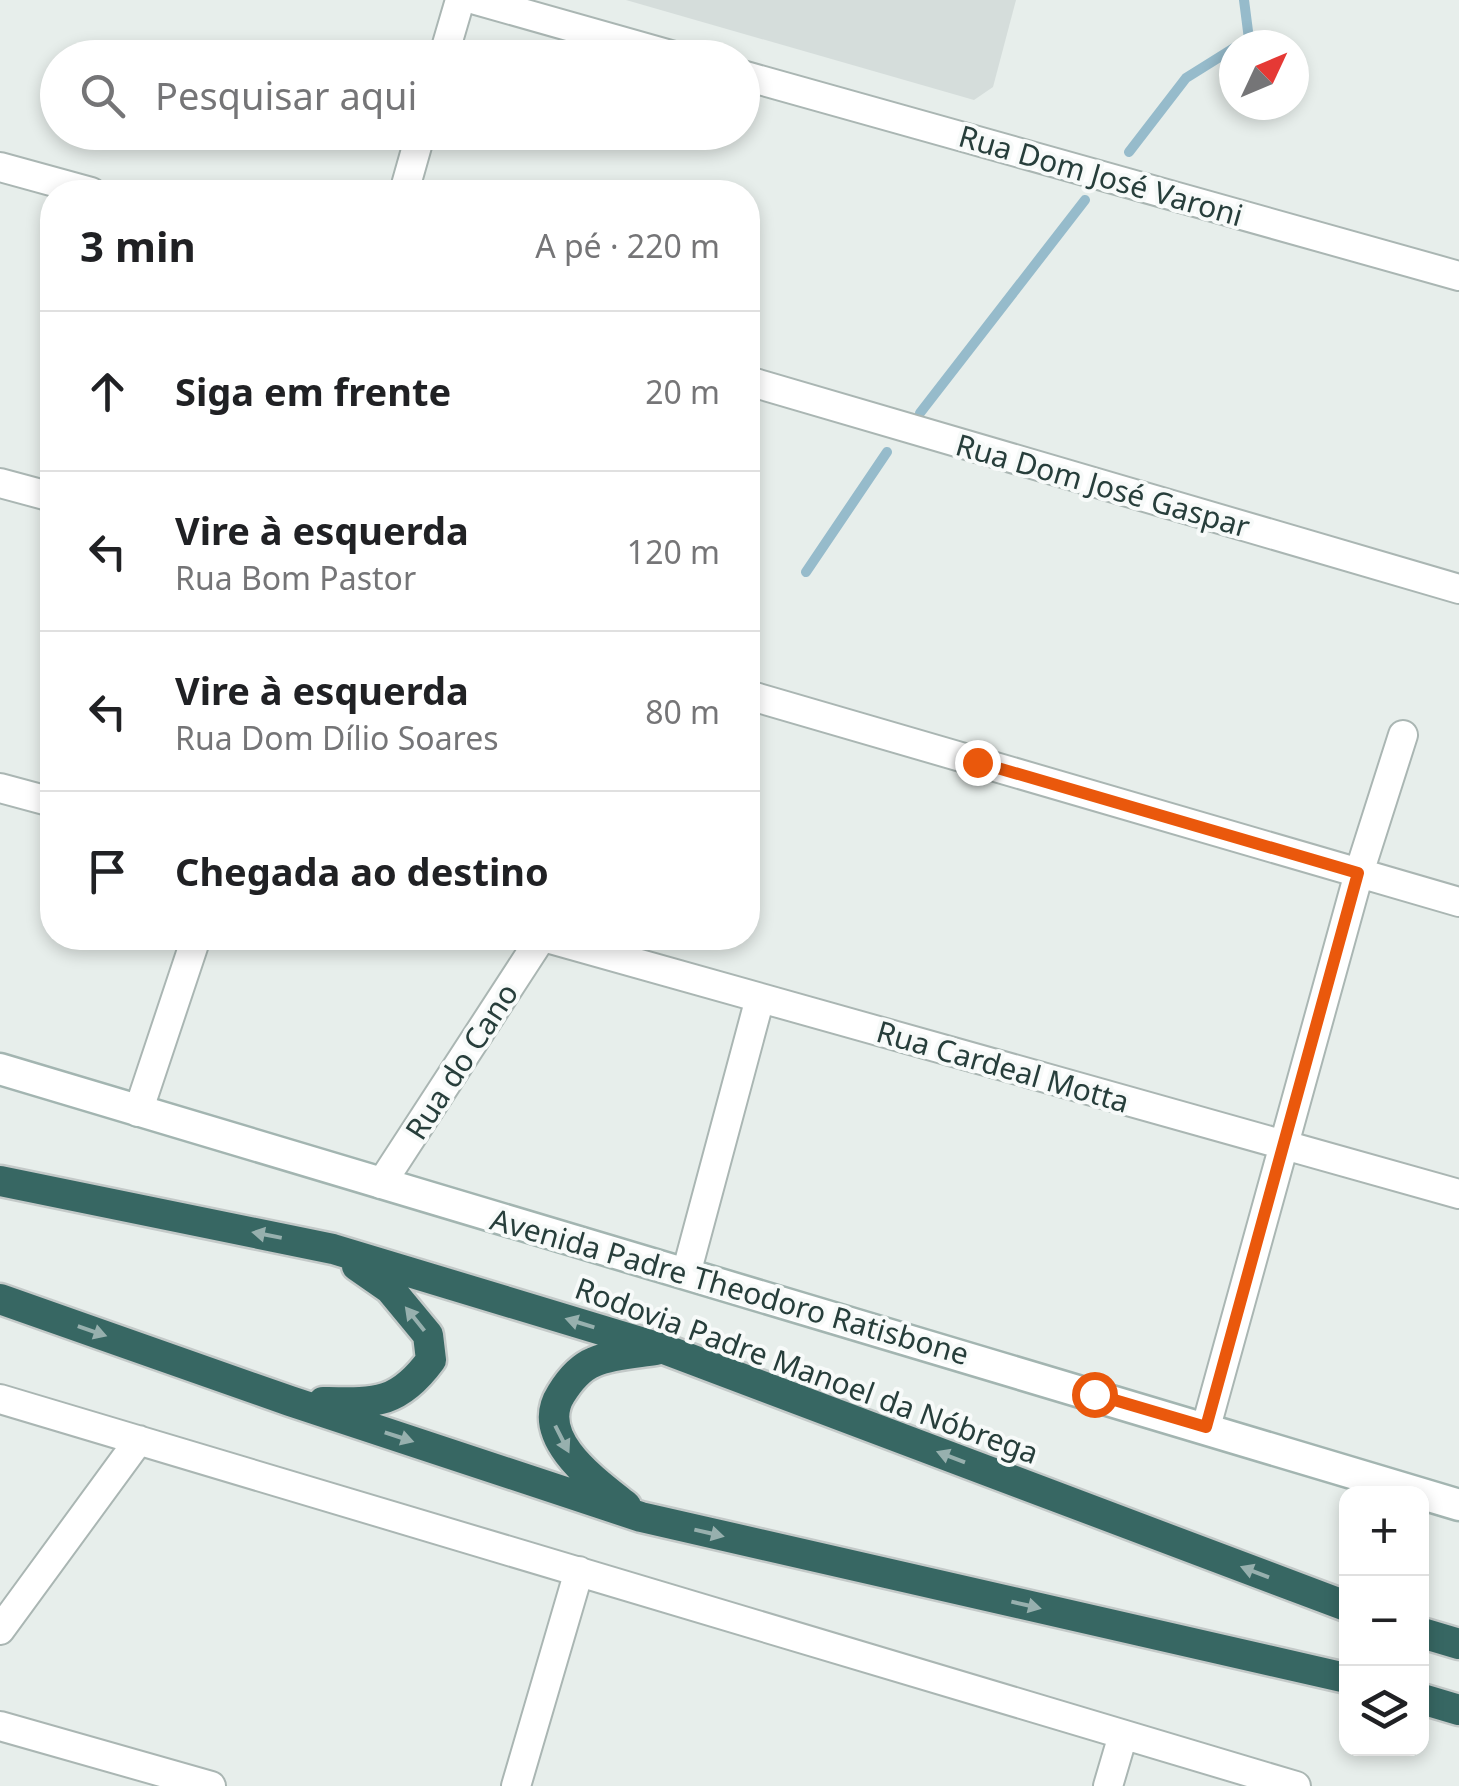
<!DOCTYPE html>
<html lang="pt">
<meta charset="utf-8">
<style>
body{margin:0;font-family:"Noto Sans",sans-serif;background:#f2f2f2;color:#202124}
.controls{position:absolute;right:30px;bottom:30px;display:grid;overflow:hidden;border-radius:20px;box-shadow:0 5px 15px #0003}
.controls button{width:90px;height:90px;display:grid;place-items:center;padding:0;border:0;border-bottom:2px solid #e0e0e0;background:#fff;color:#202124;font:50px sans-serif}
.compass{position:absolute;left:1219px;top:30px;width:90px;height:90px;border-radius:50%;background:#fff;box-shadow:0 5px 15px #0003;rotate:46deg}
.stop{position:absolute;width:30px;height:30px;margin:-22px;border:8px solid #ea580c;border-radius:50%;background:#fff}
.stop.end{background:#ea580c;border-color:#fff;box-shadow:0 2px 10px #0008}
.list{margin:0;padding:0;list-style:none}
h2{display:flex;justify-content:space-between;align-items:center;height:130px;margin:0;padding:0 40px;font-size:42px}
h2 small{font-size:32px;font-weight:400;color:#757577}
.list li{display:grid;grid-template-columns:65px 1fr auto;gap:30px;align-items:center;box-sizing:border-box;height:160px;padding:0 40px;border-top:2px solid #e0e0e0}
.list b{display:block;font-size:38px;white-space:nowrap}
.list p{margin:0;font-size:32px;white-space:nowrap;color:#757577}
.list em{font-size:32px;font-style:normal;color:#757577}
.icon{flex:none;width:55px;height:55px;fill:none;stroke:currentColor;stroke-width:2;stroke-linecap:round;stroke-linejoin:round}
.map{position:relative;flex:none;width:1459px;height:1786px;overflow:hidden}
.search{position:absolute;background:#fff;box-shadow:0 5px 15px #0003;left:40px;top:40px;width:720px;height:110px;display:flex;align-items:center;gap:25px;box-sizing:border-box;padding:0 35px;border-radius:55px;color:#757577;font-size:38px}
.panel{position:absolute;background:#fff;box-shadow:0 5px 15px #0003;left:40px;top:180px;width:720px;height:770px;border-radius:40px}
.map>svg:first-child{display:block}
.built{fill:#d5dddb}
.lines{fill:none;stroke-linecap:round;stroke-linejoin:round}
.stream{stroke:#96bbcb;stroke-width:10}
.street-casing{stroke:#aab6b3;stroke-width:32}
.secondary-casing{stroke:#a3b5b1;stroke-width:35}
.highway-casing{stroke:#c3c9c8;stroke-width:35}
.street{stroke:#fff;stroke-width:28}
.secondary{stroke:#fff;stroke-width:30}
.highway{stroke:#376763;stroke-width:30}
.oneway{fill:#97b0ae}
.route{stroke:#ea580c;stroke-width:12}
.labels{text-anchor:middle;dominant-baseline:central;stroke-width:8;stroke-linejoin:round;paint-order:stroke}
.street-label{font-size:30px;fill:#273e3b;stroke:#f7faf9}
</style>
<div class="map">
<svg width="1459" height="1786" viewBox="0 0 1459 1786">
<rect width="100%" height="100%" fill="#e7eeeb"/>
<path class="built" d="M626,0H1016L993,87L974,100Z"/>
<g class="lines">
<path class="stream" d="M1240,45L1249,39L1244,0
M1129,152L1186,78L1234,48
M920,413L1085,200
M806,572L887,452"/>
<g class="street-casing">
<path id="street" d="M476,0L681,58
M443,58L460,0
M742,75L1459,276
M0,167L91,192
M404,192L421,132
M748,381L1459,589
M0,483L52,497
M748,695L1459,902
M0,788L52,802
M547,938L1459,1194
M138,1112L196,938
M381,1184L541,938
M686,1274L760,998
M0,1399L1296,1786
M1206,1427L1359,873L1403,735
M0,1630L139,1440
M0,1726L211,1786
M516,1786L579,1571
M1108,1786L1123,1735"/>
</g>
<g class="secondary-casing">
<path id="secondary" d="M0,1069L1459,1505"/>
</g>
<g class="highway-casing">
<path id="highway" d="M0,1181L333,1249L664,1349L1346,1606
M0,1299L290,1401L641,1517L1346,1678
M323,1402C375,1403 398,1405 431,1360L428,1335L390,1289L357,1266
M626,1506C596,1482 533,1438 561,1394C569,1381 579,1368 594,1362C612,1354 637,1353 656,1350
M1422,1633L1459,1644
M1422,1699L1459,1710"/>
</g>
<use href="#street" class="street"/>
<use href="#secondary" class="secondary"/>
<use href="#highway" class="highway"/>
</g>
<defs><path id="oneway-solid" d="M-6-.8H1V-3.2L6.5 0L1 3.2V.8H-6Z" transform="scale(2.5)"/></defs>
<g class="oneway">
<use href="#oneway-solid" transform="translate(267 1235) rotate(-169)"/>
<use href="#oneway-solid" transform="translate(415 1319) rotate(-129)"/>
<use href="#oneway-solid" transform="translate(580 1323) rotate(-163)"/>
<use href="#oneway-solid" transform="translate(92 1331) rotate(19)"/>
<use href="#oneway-solid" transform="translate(399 1437) rotate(18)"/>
<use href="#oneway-solid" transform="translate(562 1439) rotate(63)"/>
<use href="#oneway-solid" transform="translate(951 1457) rotate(-159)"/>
<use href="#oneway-solid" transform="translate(709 1533) rotate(13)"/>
<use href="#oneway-solid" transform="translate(1255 1572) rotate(-159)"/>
<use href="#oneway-solid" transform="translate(1026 1605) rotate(13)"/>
</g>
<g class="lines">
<path class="route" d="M977,762L1358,873L1206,1427L1094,1394"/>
</g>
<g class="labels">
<g class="street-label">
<text transform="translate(1101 175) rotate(16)">Rua Dom José Varoni</text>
<text transform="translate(1103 485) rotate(16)">Rua Dom José Gaspar</text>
<text transform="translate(461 1061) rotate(-57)">Rua do Cano</text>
<text transform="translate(1003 1066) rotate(16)">Rua Cardeal Motta</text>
<text transform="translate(730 1286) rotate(16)">Avenida Padre Theodoro Ratisbone</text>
<text transform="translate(807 1370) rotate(20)">Rodovia Padre Manoel da Nóbrega</text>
</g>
</g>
</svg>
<div class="controls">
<button>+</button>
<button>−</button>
<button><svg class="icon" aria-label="layers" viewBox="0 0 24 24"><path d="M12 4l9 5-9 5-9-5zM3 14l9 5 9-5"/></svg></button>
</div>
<svg class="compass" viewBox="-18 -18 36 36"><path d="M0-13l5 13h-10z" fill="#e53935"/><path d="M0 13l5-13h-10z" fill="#757577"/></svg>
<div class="stop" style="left:1094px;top:1394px"></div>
<div class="stop end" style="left:977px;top:762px"></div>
<div class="search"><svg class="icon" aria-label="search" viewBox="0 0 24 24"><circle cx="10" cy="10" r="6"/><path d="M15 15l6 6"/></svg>Pesquisar aqui</div>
<section class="panel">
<h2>3 min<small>A pé · 220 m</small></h2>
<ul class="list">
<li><svg class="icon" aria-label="ahead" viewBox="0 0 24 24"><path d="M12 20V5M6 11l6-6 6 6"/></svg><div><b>Siga em frente</b></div><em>20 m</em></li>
<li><svg class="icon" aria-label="left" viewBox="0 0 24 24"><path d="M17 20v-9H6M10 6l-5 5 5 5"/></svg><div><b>Vire à esquerda</b><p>Rua Bom Pastor</p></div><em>120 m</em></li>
<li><svg class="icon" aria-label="left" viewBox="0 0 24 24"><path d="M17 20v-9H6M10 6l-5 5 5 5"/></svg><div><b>Vire à esquerda</b><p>Rua Dom Dílio Soares</p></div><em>80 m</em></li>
<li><svg class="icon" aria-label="arrive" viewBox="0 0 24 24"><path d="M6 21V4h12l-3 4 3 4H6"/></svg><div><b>Chegada ao destino</b></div></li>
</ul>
</section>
</div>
